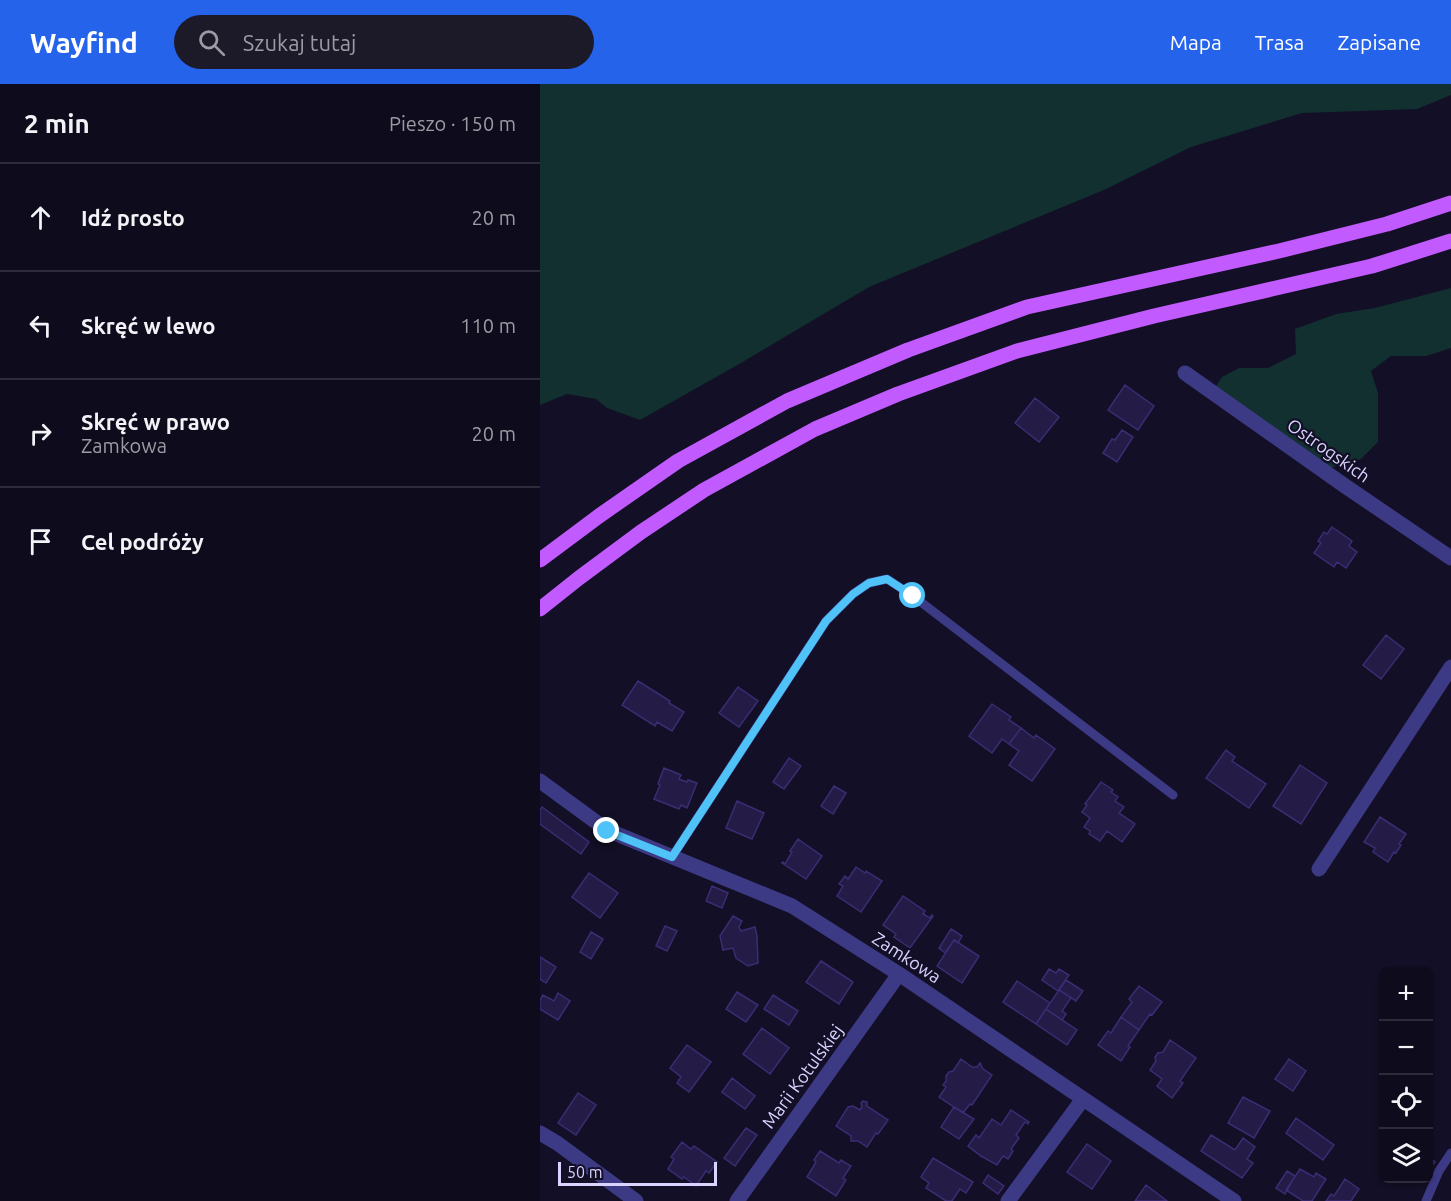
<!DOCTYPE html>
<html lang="pl">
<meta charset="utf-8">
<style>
body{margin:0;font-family:Ubuntu,sans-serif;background:#1c1929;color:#f1f3f6}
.controls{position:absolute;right:18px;bottom:18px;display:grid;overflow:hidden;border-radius:9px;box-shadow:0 2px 4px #0004}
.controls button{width:54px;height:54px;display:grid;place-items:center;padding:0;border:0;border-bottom:2px solid #2e2b3b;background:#0e0b1c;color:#f1f3f6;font:30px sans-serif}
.scale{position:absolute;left:18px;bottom:15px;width:159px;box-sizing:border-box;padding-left:6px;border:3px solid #d9d4ff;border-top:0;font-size:16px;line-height:21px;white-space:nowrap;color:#d9d4ff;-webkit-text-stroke:4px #130f26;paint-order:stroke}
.stop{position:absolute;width:18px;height:18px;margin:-14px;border:4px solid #4fc3f7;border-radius:50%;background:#fff}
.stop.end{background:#4fc3f7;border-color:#fff;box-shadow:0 2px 6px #0008}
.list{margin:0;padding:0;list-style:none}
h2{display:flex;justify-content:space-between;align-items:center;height:78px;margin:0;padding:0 24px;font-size:26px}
h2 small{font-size:20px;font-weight:400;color:#9b9ba3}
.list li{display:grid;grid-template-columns:39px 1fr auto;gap:18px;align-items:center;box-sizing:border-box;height:108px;padding:0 24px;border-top:2px solid #2e2b3b}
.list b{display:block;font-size:22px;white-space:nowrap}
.list p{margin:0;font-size:20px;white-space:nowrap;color:#9b9ba3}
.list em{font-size:20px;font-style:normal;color:#9b9ba3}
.icon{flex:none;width:33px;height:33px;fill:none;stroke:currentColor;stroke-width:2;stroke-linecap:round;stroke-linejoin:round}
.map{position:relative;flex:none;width:911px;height:1117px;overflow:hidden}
header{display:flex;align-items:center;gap:36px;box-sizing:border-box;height:84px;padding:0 30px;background:#2563eb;color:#fff}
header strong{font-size:28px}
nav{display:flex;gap:33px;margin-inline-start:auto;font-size:21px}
.search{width:420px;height:54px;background:#1c1929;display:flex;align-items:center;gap:15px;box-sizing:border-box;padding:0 21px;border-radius:33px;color:#9b9ba3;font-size:22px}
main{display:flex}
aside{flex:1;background:#0e0b1c}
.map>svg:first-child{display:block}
.green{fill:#12302f}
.building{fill:#241b47;stroke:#3b2d73;stroke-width:1.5}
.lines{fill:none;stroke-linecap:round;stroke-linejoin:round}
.lane{stroke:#3d3a85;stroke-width:9}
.street{stroke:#3d3a85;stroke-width:15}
.primary{stroke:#c25bff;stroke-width:15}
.route{stroke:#4fc3f7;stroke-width:8}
.labels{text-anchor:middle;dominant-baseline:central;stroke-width:4.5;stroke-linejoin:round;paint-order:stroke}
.street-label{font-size:18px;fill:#d9d4ff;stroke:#130f26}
</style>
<header>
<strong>Wayfind</strong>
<div class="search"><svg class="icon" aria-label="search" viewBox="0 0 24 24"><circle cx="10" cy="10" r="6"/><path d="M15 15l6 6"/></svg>Szukaj tutaj</div>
<nav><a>Mapa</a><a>Trasa</a><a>Zapisane</a></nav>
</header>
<main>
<aside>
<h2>2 min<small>Pieszo · 150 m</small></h2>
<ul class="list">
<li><svg class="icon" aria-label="ahead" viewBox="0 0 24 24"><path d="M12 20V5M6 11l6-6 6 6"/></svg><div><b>Idź prosto</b></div><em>20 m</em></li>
<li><svg class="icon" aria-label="left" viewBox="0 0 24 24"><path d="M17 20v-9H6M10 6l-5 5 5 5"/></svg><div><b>Skręć w lewo</b></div><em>110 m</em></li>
<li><svg class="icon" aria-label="right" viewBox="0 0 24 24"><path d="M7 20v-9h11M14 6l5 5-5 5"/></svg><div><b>Skręć w prawo</b><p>Zamkowa</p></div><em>20 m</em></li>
<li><svg class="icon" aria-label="arrive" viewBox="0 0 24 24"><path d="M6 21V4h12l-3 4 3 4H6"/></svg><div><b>Cel podróży</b></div></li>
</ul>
</aside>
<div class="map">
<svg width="911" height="1117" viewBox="0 0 911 1117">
<rect width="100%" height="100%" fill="#130f26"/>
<path class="green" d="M0,0H911V11L877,25L762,29L651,63L564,106L329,203L201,279L100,336L67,324L56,315L27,310L0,321Z
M911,204V264L886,272H851L831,287L838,309V358L821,375L787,385L674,305L682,293L699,284H728L756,270L755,245L796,230L835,224Z"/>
<path class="building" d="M585,301L614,322L598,346L568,326Z
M495,314L519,333L499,358L475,339Z
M582,346L593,353L577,378L563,369L572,355L575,356Z
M792,443L812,457L809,462L817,468L806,484L797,478L794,483L774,469L781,459L778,457L784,448L787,450Z
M846,551L864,565L841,595L823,581Z
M98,597L130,617L129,619L144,628L132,647L117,638L115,642L82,621Z
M198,603L218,617L199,643L179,629Z
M452,620L471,633L469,636L481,644L469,660L462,655L452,669L429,652Z
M481,644L494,654L496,651L515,665L492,697L469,681L479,667L469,660Z
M686,666L695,673L692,677L726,700L709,724L666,694Z
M249,674L261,682L244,705L233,698Z
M760,681L787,699L761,740L733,722Z
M124,684L141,691L139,695L147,698L148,696L157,699L147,724L141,721L139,725L114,715L120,701L118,700Z
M561,698L573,706L571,708L578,713L575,717L584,723L579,729L595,740L582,758L567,747L560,757L549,750L550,747L544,743L550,734L542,728L547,721L545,720Z
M294,702L306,709L293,730L281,722Z
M197,717L224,729L212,755L186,744Z
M2,723L49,758L41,770L0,740V726Z
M840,733L866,750L859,760L861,761L856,769L854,768L848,778L833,768L835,764L824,758Z
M258,755L282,772L266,795L242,779L243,778L245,780L252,768L250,767Z
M316,783L325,789L326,787L342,797L321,828L297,812L303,802L299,800L305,792L308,795Z
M49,789L78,809L60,834L32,813Z
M172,802L188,809L182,824L166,817Z
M363,812L385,827L383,830L390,834L392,831L393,832L370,864L354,853L356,850L343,841Z
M193,832L202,837L199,843L201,847L215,843L217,852L218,879L208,882L196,874L193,864L183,866L180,852Z
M125,842L137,847L127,867L116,862Z
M411,845L422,852L418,859L414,856L405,869L399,864Z
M51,848L63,855L51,875L40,868Z
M414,856L439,872L422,899L397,882Z
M0,873L16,883L6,899L0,895Z
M281,877L313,898L299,920L266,898Z
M509,885L516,889L519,885L529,891L518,907L502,896Z
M526,896L543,907L536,917L519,906Z
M477,897L510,919L496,940L463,918Z
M599,902L622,918L612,931L610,930L599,946L581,933L592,918L589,915Z
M519,906L531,914L522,927L526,930L522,936L506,925Z
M197,908L218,921L206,938L186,925Z
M18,909L30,917L18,936L0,925V916L3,911L14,917Z
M233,911L258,927L249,941L224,925Z
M506,925L537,946L527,961L496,940Z
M581,933L599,946L588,962L590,963L581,977L558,961L568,947L571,949Z
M222,944L249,964L230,990L203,970Z
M630,956L656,974L640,997L643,999L632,1014L617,1002L622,995L610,986L616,977L615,973L618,969L623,968Z
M147,961L171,978L149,1008L137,999L141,993L130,984Z
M421,975L432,983H437L440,979L443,985L452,991L432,1021L430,1020L423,1029L399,1013L406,1003L403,1001L406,997V992L409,988L413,987Z
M749,975L766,987L753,1007L735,995Z
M192,994L215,1012L205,1025L182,1008Z
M38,1009L56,1021L36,1051L18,1039Z
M703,1013L730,1027L714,1054L688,1039Z
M323,1017L327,1018V1022L348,1036L338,1050L336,1049L327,1063L318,1057H311V1052L296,1042L308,1023L313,1022L320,1026L322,1023L321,1019Z
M414,1023L434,1035L419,1055L401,1043Z
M471,1026L489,1038L488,1040L485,1038L476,1051L479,1054L471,1065L473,1067L468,1075L463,1072L457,1081L441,1072L428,1062L436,1051L439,1054L452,1035L461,1041Z
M756,1034L794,1061L783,1076L746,1049Z
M206,1044L217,1051L195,1082L184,1074Z
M671,1051L695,1066L703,1054L715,1063L707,1075L713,1079L702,1094L661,1067Z
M142,1058L151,1065L154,1062L177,1078L169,1089L166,1087L156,1102L144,1093L142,1095L128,1085L134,1075L131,1073Z
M547,1060L571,1077L552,1105L527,1088Z
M280,1067L299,1079L301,1076L311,1082L303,1094L306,1096L296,1112L267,1093L276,1078L274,1076Z
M888,1073L895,1078L888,1086Z
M393,1074L433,1098L426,1109L420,1105L412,1117H406L386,1104L389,1099L381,1093Z
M760,1085L774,1093L776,1089L786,1095L772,1117H763L746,1106Z
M747,1087L755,1092L745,1110L736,1104Z
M448,1091L464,1102L458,1110L443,1099Z
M805,1095L819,1105L811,1117H786L791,1110L794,1112Z
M606,1101L618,1110L627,1117H595Z"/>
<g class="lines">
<path class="lane" d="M132,773L286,537L313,510L329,499L347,495L373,512L633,711
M886,1117L899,1087L911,1069"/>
<path class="street" d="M645,289L805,402L911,474
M0,697L67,746L252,822L359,890L694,1117
M779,785L911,583
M0,1049L17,1059L96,1117
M197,1117L359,890
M468,1117L543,1015"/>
<path class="primary" d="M0,476L59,432L138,377L247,317L368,266L487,223L739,167L847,140L911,119
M0,525L39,494L101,448L164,406L275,345L358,310L477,267L614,232L832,182L911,157"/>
</g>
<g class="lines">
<path class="route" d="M67,747L132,773L286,537L313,510L329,499L347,495L373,512"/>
</g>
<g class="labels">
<g class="street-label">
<text transform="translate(789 366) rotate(35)">Ostrogskich</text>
<text transform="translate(367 873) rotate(33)">Zamkowa</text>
<text transform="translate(262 992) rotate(-54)">Marii Kotulskiej</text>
</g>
</g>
</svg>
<div class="controls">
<button>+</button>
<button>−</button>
<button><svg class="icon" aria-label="locate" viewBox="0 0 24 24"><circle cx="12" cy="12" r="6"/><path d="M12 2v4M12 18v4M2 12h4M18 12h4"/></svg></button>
<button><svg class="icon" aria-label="layers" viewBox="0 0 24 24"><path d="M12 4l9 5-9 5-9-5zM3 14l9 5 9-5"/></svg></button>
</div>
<div class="scale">50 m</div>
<div class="stop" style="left:373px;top:512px"></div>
<div class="stop end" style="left:67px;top:747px"></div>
</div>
</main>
